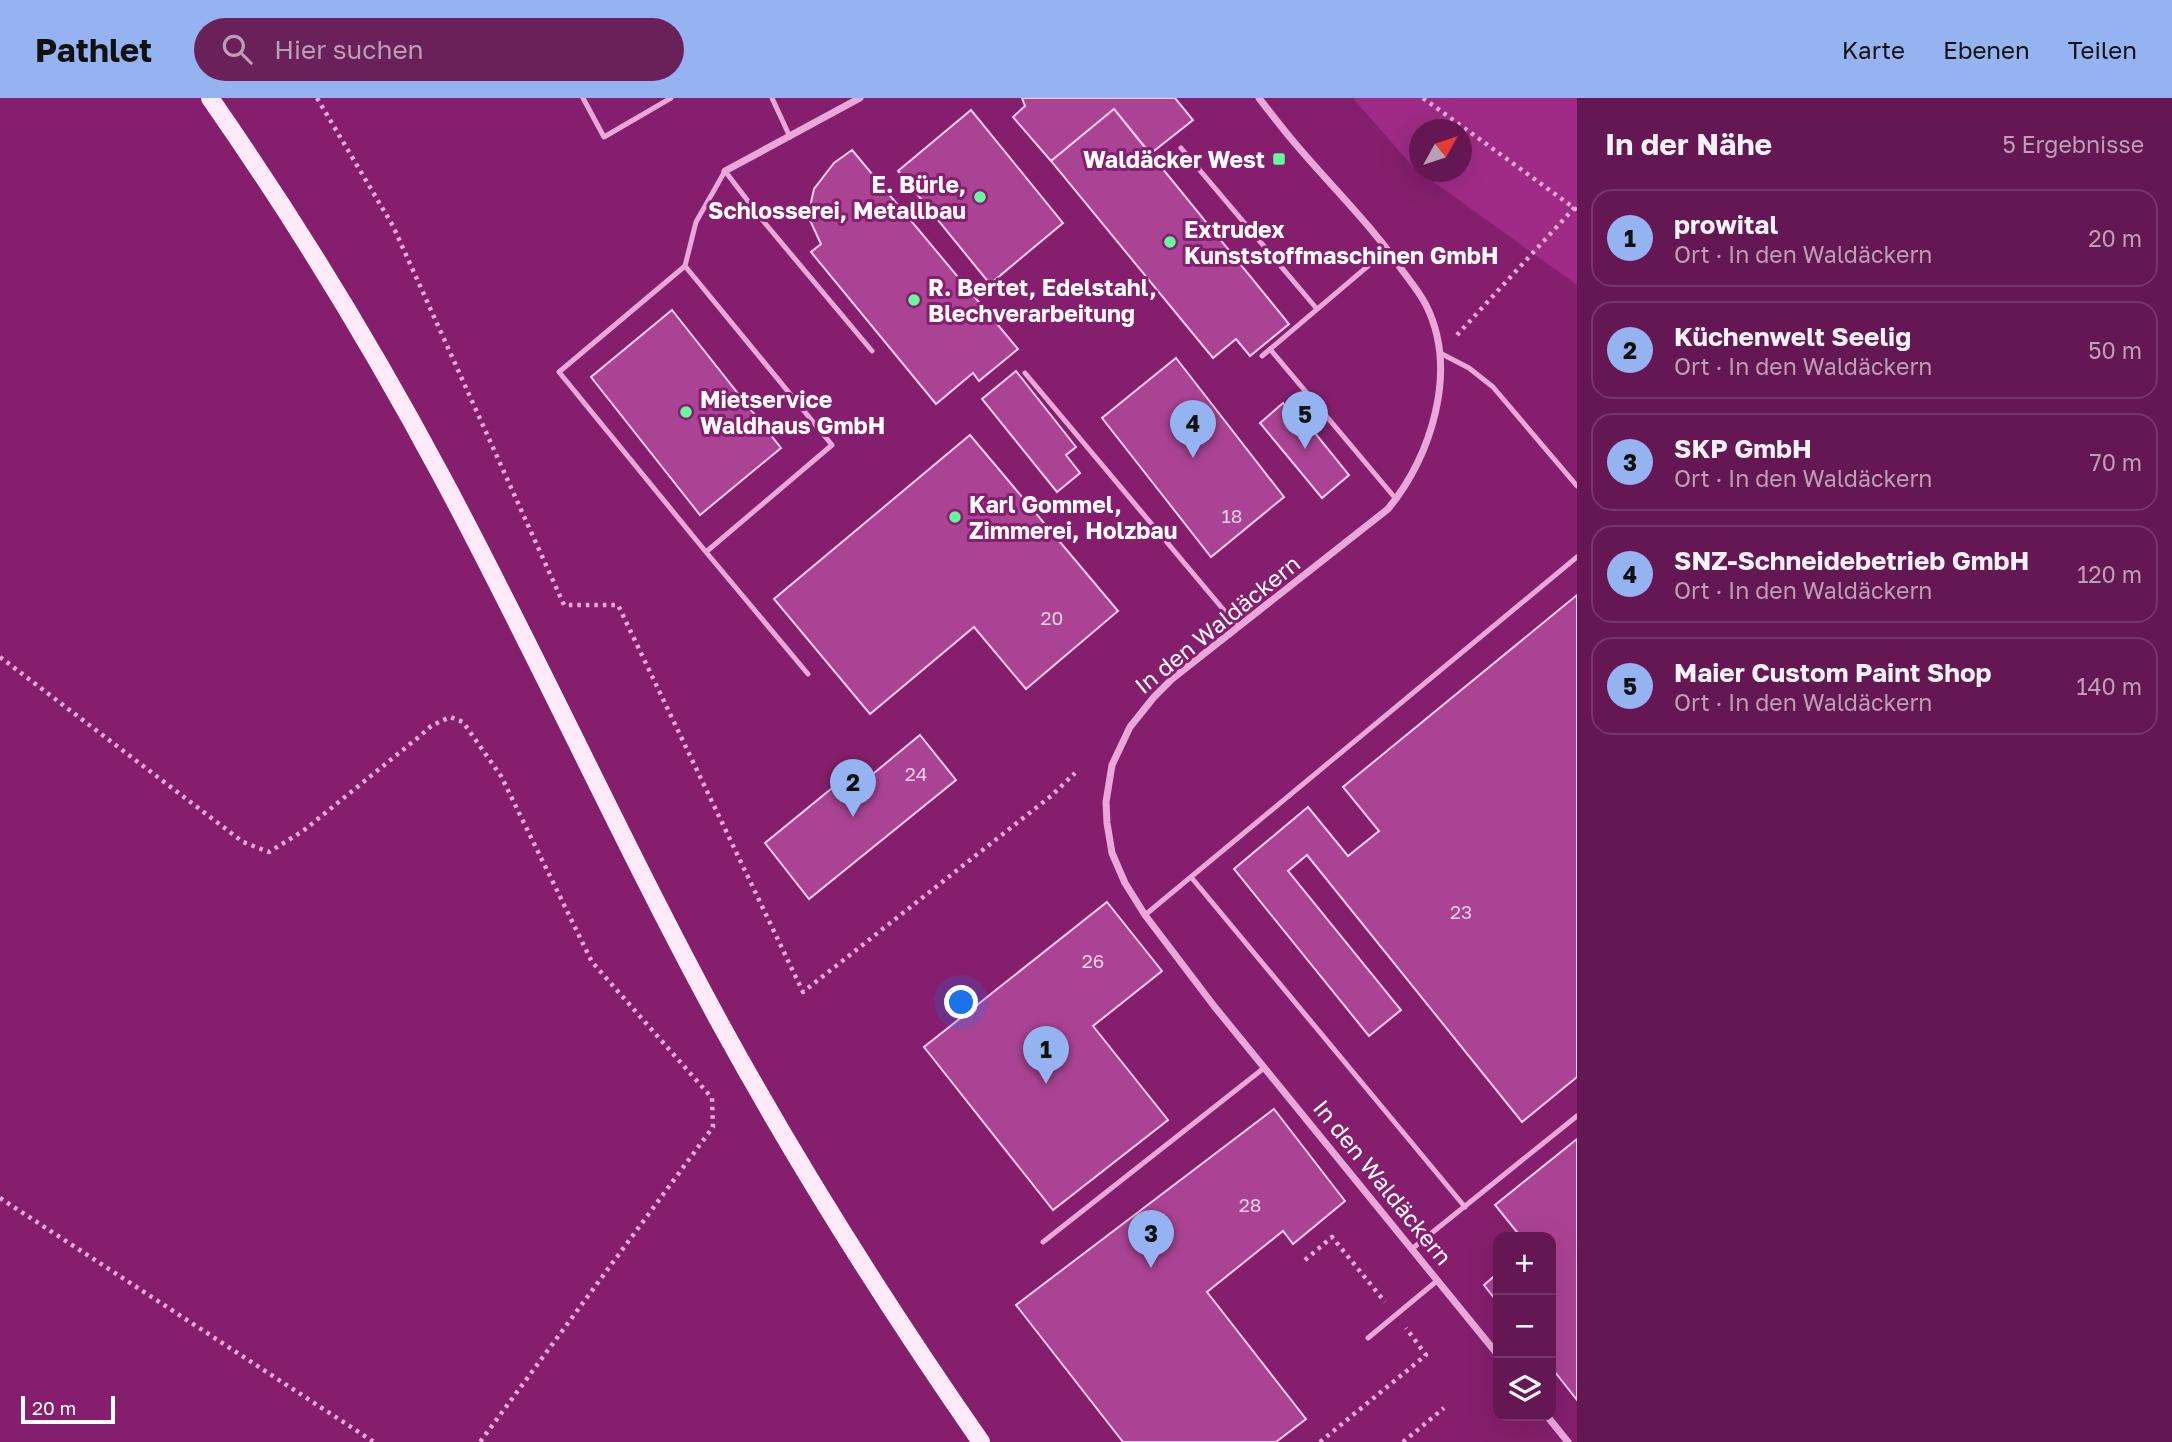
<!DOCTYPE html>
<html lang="de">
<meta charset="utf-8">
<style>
body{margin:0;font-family:"Golos Text",sans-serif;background:#6a2059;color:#f1f3f6}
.controls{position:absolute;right:21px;bottom:21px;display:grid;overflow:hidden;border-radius:14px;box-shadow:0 7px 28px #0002}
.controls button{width:63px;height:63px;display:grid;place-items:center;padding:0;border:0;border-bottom:2px solid #783669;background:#641752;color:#f1f3f6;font:35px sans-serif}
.compass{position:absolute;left:1409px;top:21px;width:63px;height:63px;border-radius:50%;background:#641752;box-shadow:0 7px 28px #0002;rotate:50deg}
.scale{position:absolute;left:21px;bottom:18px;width:94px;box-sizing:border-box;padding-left:7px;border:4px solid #fff;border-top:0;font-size:19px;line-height:24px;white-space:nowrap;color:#fff;-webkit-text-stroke:5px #851f6d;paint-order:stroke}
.you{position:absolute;left:962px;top:905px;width:24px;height:24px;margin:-18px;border:5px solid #fff;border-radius:50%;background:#1a73e8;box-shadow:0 0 0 10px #1a73e833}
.badge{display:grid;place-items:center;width:46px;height:46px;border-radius:50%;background:#95b2f1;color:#111;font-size:23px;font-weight:700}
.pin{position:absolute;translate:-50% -58px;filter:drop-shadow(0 2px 4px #0008)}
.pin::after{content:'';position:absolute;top:37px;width:24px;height:21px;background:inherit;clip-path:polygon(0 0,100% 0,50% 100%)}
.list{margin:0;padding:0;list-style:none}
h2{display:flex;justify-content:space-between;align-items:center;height:91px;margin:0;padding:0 28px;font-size:30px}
h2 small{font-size:23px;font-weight:400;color:#bb9fb8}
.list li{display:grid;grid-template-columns:46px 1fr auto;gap:21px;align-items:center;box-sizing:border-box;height:98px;margin:0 14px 14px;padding:0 14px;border:2px solid #783669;border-radius:21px}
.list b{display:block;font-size:26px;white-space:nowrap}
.list p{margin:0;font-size:23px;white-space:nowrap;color:#bb9fb8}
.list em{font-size:23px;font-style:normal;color:#bb9fb8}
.icon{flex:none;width:38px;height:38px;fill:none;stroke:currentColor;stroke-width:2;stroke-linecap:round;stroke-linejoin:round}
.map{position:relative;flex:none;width:1577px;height:1344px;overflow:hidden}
header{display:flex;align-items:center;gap:42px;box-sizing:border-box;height:98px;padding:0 35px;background:#95b2f1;color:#111}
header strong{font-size:33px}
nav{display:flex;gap:38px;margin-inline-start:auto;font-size:24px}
.search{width:490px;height:63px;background:#6a2059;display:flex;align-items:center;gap:18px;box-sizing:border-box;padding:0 24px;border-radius:38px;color:#bb9fb8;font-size:26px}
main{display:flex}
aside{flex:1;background:#641752}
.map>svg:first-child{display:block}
.green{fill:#9f2b86;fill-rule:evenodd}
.building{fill:#ab4394;stroke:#f7cbee;stroke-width:2}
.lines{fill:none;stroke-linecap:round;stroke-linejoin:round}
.path{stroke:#eaa7db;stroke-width:4.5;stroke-dasharray:3.5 5;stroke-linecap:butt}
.service{stroke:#eaa7db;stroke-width:5}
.minor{stroke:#eaa7db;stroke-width:7}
.primary{stroke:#feeaf9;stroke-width:18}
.poi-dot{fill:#66f89e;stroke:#851f6d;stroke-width:2.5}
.labels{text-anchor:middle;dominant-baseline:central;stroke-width:6;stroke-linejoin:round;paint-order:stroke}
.number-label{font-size:19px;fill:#ead0e4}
.poi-label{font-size:23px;font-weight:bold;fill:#fff;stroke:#851f6d;text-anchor:start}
.street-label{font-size:23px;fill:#fff;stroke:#851f6d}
</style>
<header>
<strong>Pathlet</strong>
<div class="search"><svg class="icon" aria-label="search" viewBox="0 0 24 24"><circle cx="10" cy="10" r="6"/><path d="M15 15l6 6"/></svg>Hier suchen</div>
<nav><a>Karte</a><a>Ebenen</a><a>Teilen</a></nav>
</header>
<main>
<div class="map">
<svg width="1577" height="1344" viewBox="0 0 1577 1344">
<rect width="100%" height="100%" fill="#851f6d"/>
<path class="green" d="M1353,0H1577V187L1413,69ZM1420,32H1462V74H1420Z"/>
<path class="building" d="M1022,0H1175L1193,22L1150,56L1114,11L1051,63L1013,19L1025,8Z
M1114,11L1289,226L1250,258L1236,241L1213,260L1051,63Z
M971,12L1063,125L990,186L898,73Z
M852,52L1018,251L979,283L973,275L936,306L811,154L821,146L808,118L814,91L834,65Z
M672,212L781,350L700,417L591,279Z
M1176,260L1284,399L1211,459L1102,320Z
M1016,273L1076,349L1066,357L1080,375L1057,394L982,301Z
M1283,305L1293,318L1298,314L1349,377L1322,400L1260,325Z
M970,337L1118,513L1026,591L974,529L870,616L774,501Z
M1577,497V979L1522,1024L1307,757L1288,773L1401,912L1369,938L1234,771L1308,709L1348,758L1379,733L1343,689Z
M920,637L956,682L809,801L765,745L842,682L851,694Z
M1107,804L1162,873L1093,928L1168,1022L1053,1112L924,949Z
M1274,1011L1345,1103L1293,1146L1283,1133L1207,1194L1306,1321L1276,1344H1123L1016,1207Z
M1577,1041V1302L1551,1269V1139H1521L1495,1107Z
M1498,1175V1205L1484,1187Z"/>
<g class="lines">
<path class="path" d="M317,0L393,128L564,507H618L803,894L1051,698L1075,675
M1423,0L1577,112
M1457,237L1577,107
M0,559L243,744L269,754L303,733L420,638L431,628L450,619L463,624L501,678L592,864L712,1000L713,1029L480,1344
M0,1100L374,1344
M1305,1162L1332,1139L1385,1204
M1320,1344L1426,1257L1406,1230
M1403,1344L1444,1310"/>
<path class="service" d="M583,0L604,39L671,0
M772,0L790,39
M1181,50L1317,211
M685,168L559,274L706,454L832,347L685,168L696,124L725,73L764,124L872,253
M1270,251L1396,401
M1440,255L1469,270L1493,289L1577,388
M1262,258L1388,151
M1025,275L1238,529
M706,454L808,576
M1191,779L1465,1109
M1145,817L1577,459
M1043,1144L1264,970
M1413,1150L1577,1018
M1368,1240L1438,1182"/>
<path class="minor" d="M1259,0C1272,17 1285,34 1299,50C1334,91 1372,128 1402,172C1410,183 1420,195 1426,207C1459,273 1431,358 1388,411L1172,581L1154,599L1130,629L1112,667L1106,704L1107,725L1112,755L1125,785L1145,817L1214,908L1498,1257
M725,73L860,0
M1547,1318L1568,1344"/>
<path class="primary" d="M210,0C295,122 372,248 442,379C539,560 623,747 721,927C800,1071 888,1210 981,1344"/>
</g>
<g class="poi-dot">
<rect x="1272" y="54" width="14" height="14" rx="3.5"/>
<circle cx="980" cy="99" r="7"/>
<circle cx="1170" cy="144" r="7"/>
<circle cx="914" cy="202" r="7"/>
<circle cx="686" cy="314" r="7"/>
<circle cx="955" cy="419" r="7"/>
</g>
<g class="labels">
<g class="number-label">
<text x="1232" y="417">18</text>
<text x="1052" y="519">20</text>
<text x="916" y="675">24</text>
<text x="1461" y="813">23</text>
<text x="1093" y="862">26</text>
<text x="1250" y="1106">28</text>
</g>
<g class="poi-label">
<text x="1265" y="61" text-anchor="end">Waldäcker West</text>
<text x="966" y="86" text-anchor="end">E. Bürle,<tspan x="966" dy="26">Schlosserei, Metallbau</tspan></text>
<text x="1184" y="131">Extrudex<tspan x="1184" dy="26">Kunststoffmaschinen GmbH</tspan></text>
<text x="928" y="189">R. Bertet, Edelstahl,<tspan x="928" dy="26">Blechverarbeitung</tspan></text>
<text x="700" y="301">Mietservice<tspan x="700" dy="26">Waldhaus GmbH</tspan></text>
<text x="969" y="406">Karl Gommel,<tspan x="969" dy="26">Zimmerei, Holzbau</tspan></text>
</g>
<g class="street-label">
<text transform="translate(1217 526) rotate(-39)">In den Waldäckern</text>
<text transform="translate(1383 1084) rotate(51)">In den Waldäckern</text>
</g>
</g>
</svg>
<div class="controls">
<button>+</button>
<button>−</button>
<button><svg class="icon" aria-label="layers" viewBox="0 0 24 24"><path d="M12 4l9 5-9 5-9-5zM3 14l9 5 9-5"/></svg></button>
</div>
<svg class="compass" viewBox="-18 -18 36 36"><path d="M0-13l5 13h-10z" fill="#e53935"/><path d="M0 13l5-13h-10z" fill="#bb9fb8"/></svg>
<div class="scale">20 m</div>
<div class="you"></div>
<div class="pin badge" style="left:1046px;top:986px">1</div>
<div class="pin badge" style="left:853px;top:719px">2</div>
<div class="pin badge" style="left:1151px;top:1170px">3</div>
<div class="pin badge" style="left:1193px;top:360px">4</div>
<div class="pin badge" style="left:1305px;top:351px">5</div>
</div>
<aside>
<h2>In der Nähe<small>5 Ergebnisse</small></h2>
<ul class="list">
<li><span class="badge">1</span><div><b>prowital</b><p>Ort · In den Waldäckern</p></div><em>20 m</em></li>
<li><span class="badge">2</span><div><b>Küchenwelt Seelig</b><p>Ort · In den Waldäckern</p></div><em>50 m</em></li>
<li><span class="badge">3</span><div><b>SKP GmbH</b><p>Ort · In den Waldäckern</p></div><em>70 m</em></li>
<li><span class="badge">4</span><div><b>SNZ-Schneidebetrieb GmbH</b><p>Ort · In den Waldäckern</p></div><em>120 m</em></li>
<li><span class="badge">5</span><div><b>Maier Custom Paint Shop</b><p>Ort · In den Waldäckern</p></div><em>140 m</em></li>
</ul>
</aside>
</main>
